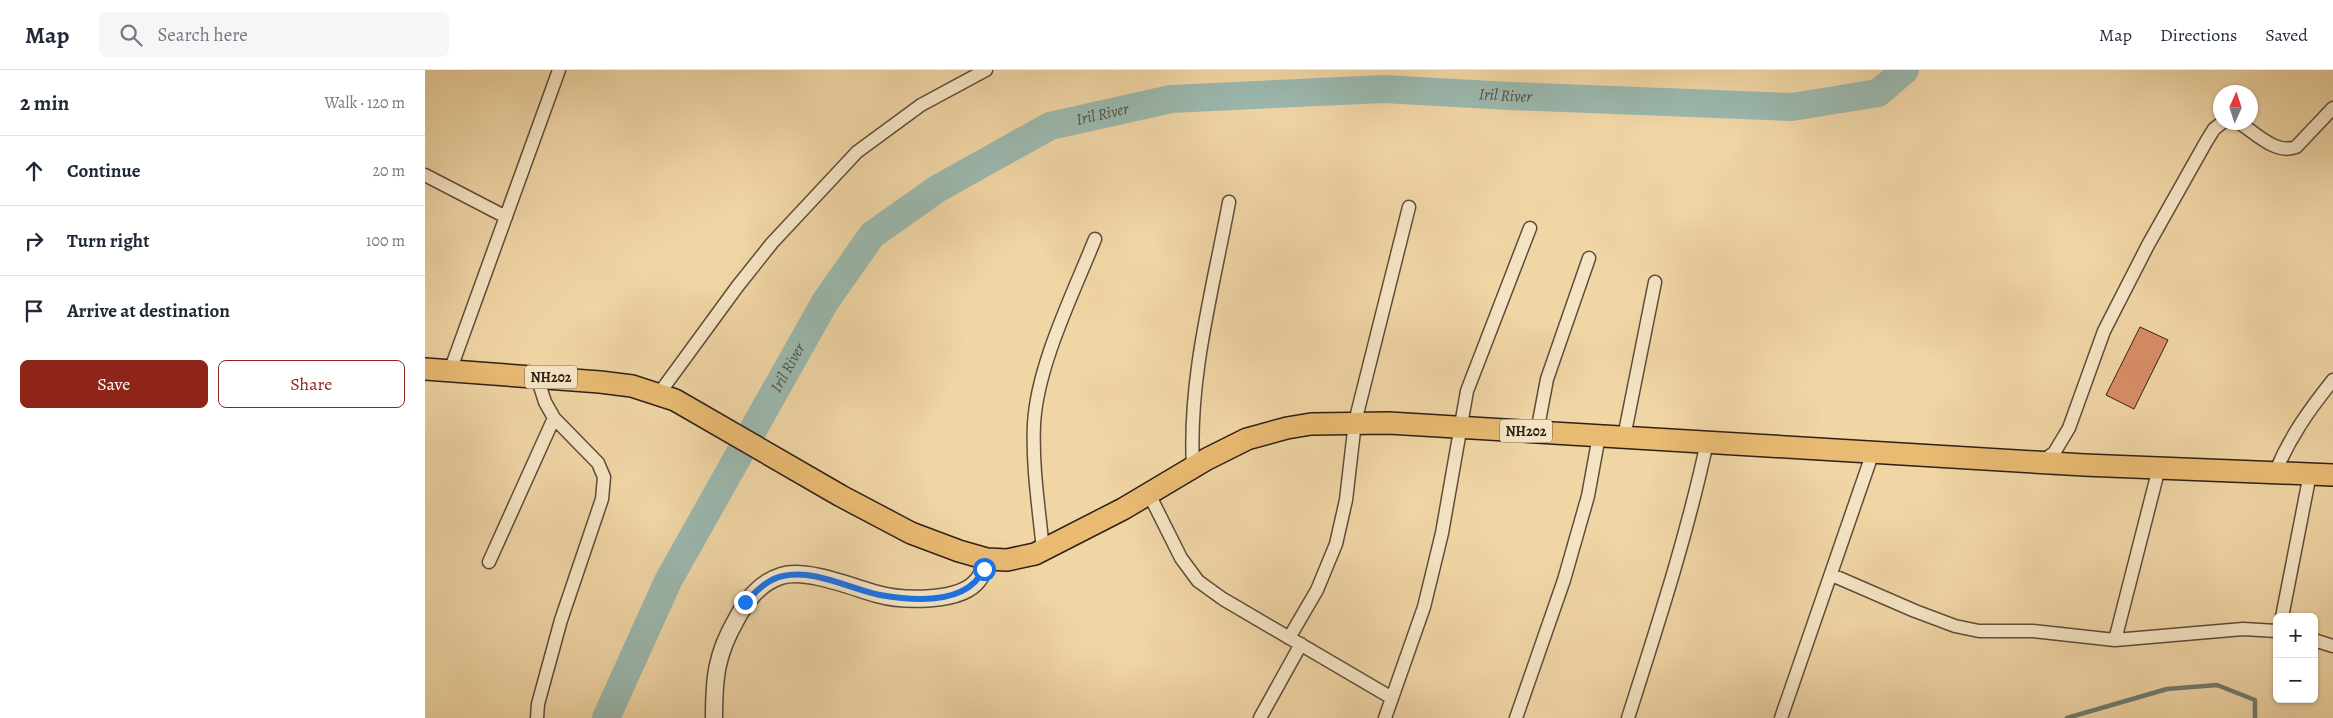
<!DOCTYPE html>
<meta charset="utf-8">
<style>
body{margin:0;font-family:Alegreya,serif;background:#f6f6f7;color:#1f2937}
.controls{position:absolute;right:15px;bottom:15px;display:grid;overflow:hidden;border-radius:8px;box-shadow:0 1px 4px #0004}
.controls button{width:45px;height:45px;display:grid;place-items:center;padding:0;border:0;border-bottom:1px solid #e0e1e3;background:#fff;color:#1f2937;font:25px sans-serif}
.compass{position:absolute;left:1788px;top:15px;width:45px;height:45px;border-radius:50%;background:#fff;box-shadow:0 1px 4px #0004;rotate:3deg}
.stop{position:absolute;width:15px;height:15px;margin:-11px;border:4px solid #1a73e8;border-radius:50%;background:#fff}
.stop.end{background:#1a73e8;border-color:#fff;box-shadow:0 1px 5px #0008}
.list{margin:0;padding:0;list-style:none}
h2{display:flex;justify-content:space-between;align-items:center;height:65px;margin:0;padding:0 20px;font-size:21px}
h2 small{font-size:16px;font-weight:400;color:#747a83}
.list li{display:grid;grid-template-columns:32px 1fr auto;gap:15px;align-items:center;box-sizing:border-box;height:70px;padding:0 20px;border-top:1px solid #e0e1e3}
.list b{display:block;font-size:19px;white-space:nowrap}
.list em{font-size:16px;font-style:normal;color:#747a83}
.actions{display:flex;gap:10px;padding:15px 20px}
.actions a{flex:1;padding:11px 0;border:1px solid #8f2418;border-radius:8px;text-align:center;font-size:18px;color:#8f2418}
.actions .main{background:#8f2418;color:#fff}
.icon{flex:none;width:28px;height:28px;fill:none;stroke:currentColor;stroke-width:2;stroke-linecap:round;stroke-linejoin:round}
.map{position:relative;flex:none;width:1908px;height:648px;overflow:hidden}
header{display:flex;align-items:center;gap:30px;box-sizing:border-box;height:70px;padding:0 25px;background:#fff;border-bottom:1px solid #e0e1e3}
header strong{font-size:24px}
nav{display:flex;gap:28px;margin-inline-start:auto;font-size:18px}
.search{width:350px;height:45px;background:#f6f6f7;display:flex;align-items:center;gap:12px;box-sizing:border-box;padding:0 18px;border-radius:8px;color:#747a83;font-size:19px}
main{display:flex}
aside{flex:1;background:#fff}
.map>svg:first-child{display:block}
.lines{fill:none;stroke-linecap:round;stroke-linejoin:round}
.stream{stroke:#707b71;stroke-width:4.5}
.river{stroke:#9bb8ae;stroke-width:28}
.building{fill:#d88d67;stroke:#2f2016}
.minor-casing{stroke:#5f4d3a;stroke-width:15}
.tertiary-casing{stroke:#5f4d3a;stroke-width:19}
.trunk-casing{stroke:#2f2016;stroke-width:24}
.minor{stroke:#f5e4c4;stroke-width:12}
.tertiary{stroke:#f5e4c4;stroke-width:16}
.trunk{stroke:#e8ba72;stroke-width:21}
.route{stroke:#1a73e8;stroke-width:6}
.labels{text-anchor:middle;dominant-baseline:central;stroke-width:4;stroke-linejoin:round;paint-order:stroke}
.shield{fill:#f5e4c4;stroke:#6a5b4a;stroke-width:1}
.shield-label{font-size:14px;font-weight:bold;fill:#2f2016}
.water-label{font-size:16px;font-style:italic;fill:#4f4e44;stroke:#f5e4c4}
</style>
<header>
<strong>Map</strong>
<div class="search"><svg class="icon" aria-label="search" viewBox="0 0 24 24"><circle cx="10" cy="10" r="6"/><path d="M15 15l6 6"/></svg>Search here</div>
<nav><a>Map</a><a>Directions</a><a>Saved</a></nav>
</header>
<main>
<aside>
<h2>2 min<small>Walk · 120 m</small></h2>
<ul class="list">
<li><svg class="icon" aria-label="ahead" viewBox="0 0 24 24"><path d="M12 20V5M6 11l6-6 6 6"/></svg><div><b>Continue</b></div><em>20 m</em></li>
<li><svg class="icon" aria-label="right" viewBox="0 0 24 24"><path d="M7 20v-9h11M14 6l5 5-5 5"/></svg><div><b>Turn right</b></div><em>100 m</em></li>
<li><svg class="icon" aria-label="arrive" viewBox="0 0 24 24"><path d="M6 21V4h12l-3 4 3 4H6"/></svg><div><b>Arrive at destination</b></div></li>
</ul>
<div class="actions"><a class="main">Save</a><a>Share</a></div>
</aside>
<div class="map">
<svg width="1908" height="648" viewBox="0 0 1908 648">
<rect width="100%" height="100%" fill="#f0d5a5"/>
<filter id="stains"><feTurbulence type="fractalNoise" baseFrequency=".004" numOctaves="4"/><feColorMatrix values="0 0 0 0 .2 0 0 0 0 .09 0 0 0 0 .02 0 0 0 .5 -.17"/></filter>
<radialGradient id="worn" r=".72"><stop offset=".6" stop-color="#630" stop-opacity="0"/><stop offset="1" stop-color="#630" stop-opacity=".3"/></radialGradient>
<g class="lines">
<path class="stream" d="M1642,648L1742,619L1792,615L1830,630V648"/>
<path class="river" id="s1" d="M181,648L243,511L400,232L447,165L512,119L625,56L746,29L958,19L1085,26L1367,37L1453,23L1480,0"/>
</g>
<path class="building" d="M1715,257L1743,270L1709,339L1681,325Z"/>
<g class="lines">
<g class="minor-casing">
<path id="minor" d="M1813,52C1830,62 1850,85 1871,77L1908,38
M0,105L81,147
M25,301L134,0
M233,325L312,217L347,173L432,82L496,35L561,0
M1112,362L1122,309L1164,188
M1199,367L1230,212
M1616,392L1629,383L1644,358L1679,261L1723,175L1781,72L1789,59L1798,52
M768,397C763,308 788,219 804,132
M1850,403C1864,368 1884,340 1908,310
M724,424L756,488L773,511L798,529L967,628
M618,480C614,439 607,396 609,354C612,296 648,224 670,169
M64,492L129,348
M1407,505L1490,541L1530,556L1554,561H1608L1690,570L1818,559L1852,561
M1857,547L1885,404
M864,568L892,520L911,474L921,430L930,352L984,137
M1690,570L1734,398
M1889,570L1908,576
M112,648L113,634L136,550L177,429L179,407L173,393L129,348L120,332L112,307
M835,648L876,574
M960,648L999,537L1017,463L1042,321L1105,158
M1091,648L1139,510L1163,426L1174,366
M1203,648C1232,557 1262,466 1282,372
M1356,648L1448,382"/>
</g>
<g class="tertiary-casing">
<path id="tertiary" d="M289,648C289,608 291,585 311,550C321,531 334,513 356,506C381,498 427,517 452,524C477,531 536,533 553,510C558,504 560,495 562,489"/>
</g>
<g class="trunk-casing">
<path id="trunk" d="M0,299L175,312L207,316L250,330L416,426L486,463L534,481L562,489L582,490L610,484L698,439L782,389L822,369L862,358L886,354L964,353L1659,395L1908,405"/>
</g>
<use href="#minor" class="minor"/>
<use href="#tertiary" class="tertiary"/>
<use href="#trunk" class="trunk"/>
</g>
<g class="lines">
<path class="route" d="M320,532C331,522 342,509 358,506C391,499 424,519 455,525C489,531 542,535 559,499"/>
</g>
<g class="labels">
<g class="shield">
<rect x="100" y="295.5" width="52" height="23" rx="4"/>
<rect x="1075" y="349.5" width="52" height="23" rx="4"/>
</g>
<g class="shield-label">
<text x="126" y="307">NH202</text>
<text x="1101" y="361">NH202</text>
</g>
<g class="water-label">
<text stroke="none"><textPath href="#s1" startOffset="1220">Iril River</textPath></text>
<text stroke="none"><textPath href="#s1" startOffset="815">Iril River</textPath></text>
<text stroke="none"><textPath href="#s1" startOffset="395">Iril River</textPath></text>
</g>
</g>
<rect width="100%" height="100%" filter="url(#stains)"/>
<rect width="100%" height="100%" fill="url(#worn)"/>
</svg>
<div class="controls">
<button>+</button>
<button>−</button>
</div>
<svg class="compass" viewBox="-18 -18 36 36"><path d="M0-13l5 13h-10z" fill="#e53935"/><path d="M0 13l5-13h-10z" fill="#747a83"/></svg>
<div class="stop" style="left:559px;top:499px"></div>
<div class="stop end" style="left:320px;top:532px"></div>
</div>
</main>
